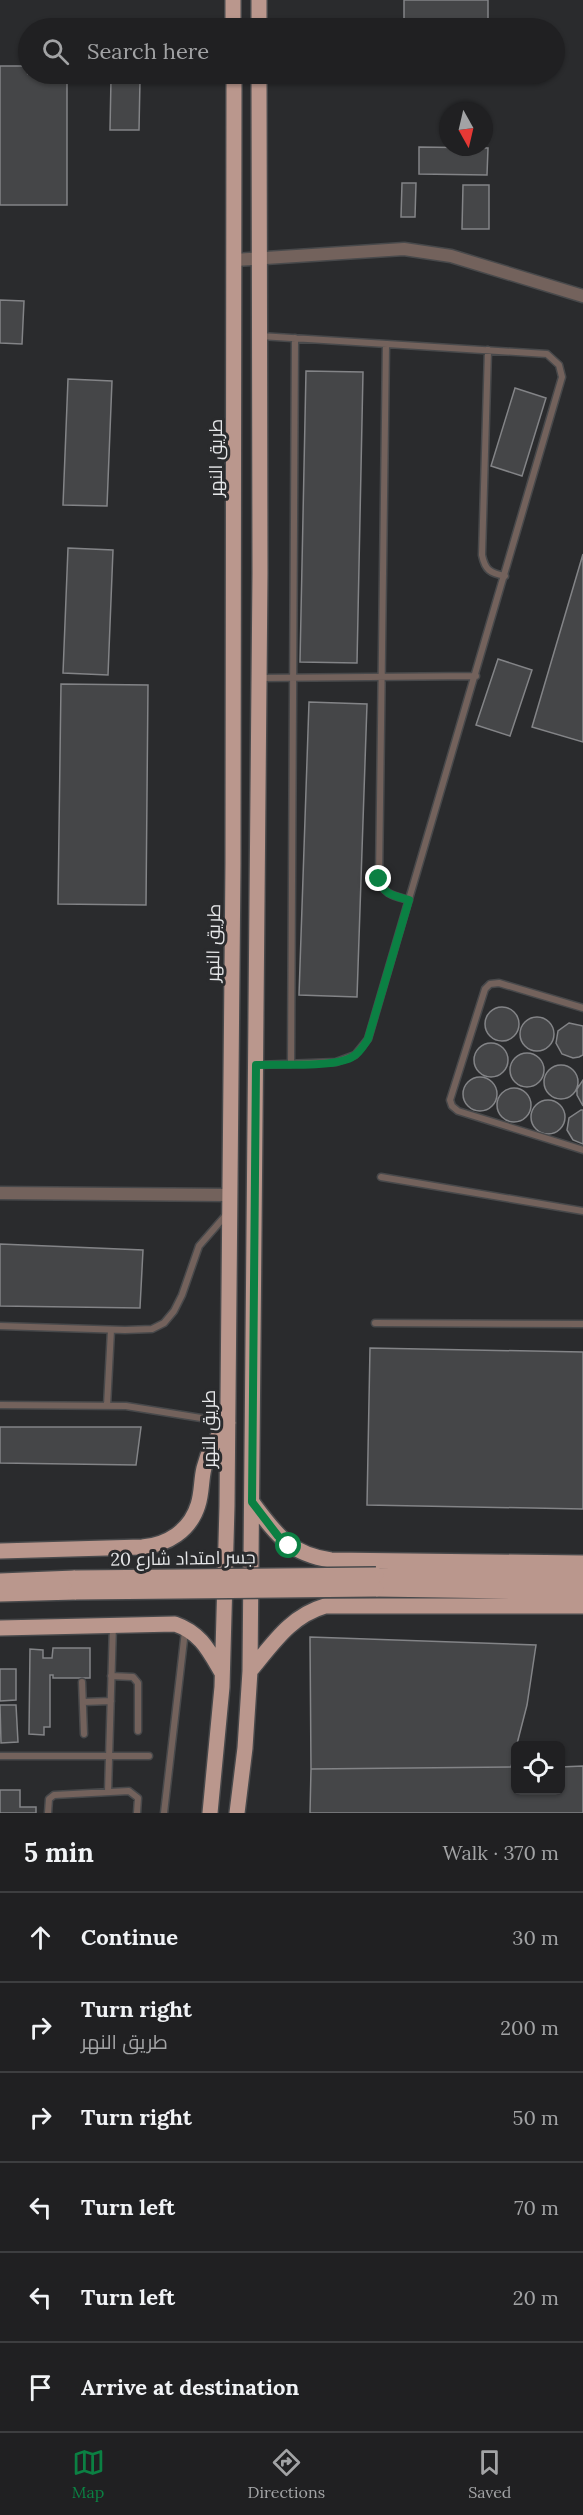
<!DOCTYPE html>
<meta charset="utf-8">
<style>
body{margin:0;font-family:Lora,Cairo,serif;background:#2d2d2f;color:#f1f3f6}
.controls{position:absolute;right:18px;bottom:18px;display:grid;overflow:hidden;border-radius:9px;box-shadow:0 2px 4px #0004}
.controls button{width:54px;height:54px;display:grid;place-items:center;padding:0;border:0;border-bottom:2px solid #3d3e40;background:#202022;color:#f1f3f6;font:30px sans-serif}
.compass{position:absolute;left:439px;top:102px;width:54px;height:54px;border-radius:50%;background:#202022;box-shadow:0 2px 4px #0004;rotate:172deg}
.stop{position:absolute;width:18px;height:18px;margin:-14px;border:4px solid #0b8043;border-radius:50%;background:#fff}
.stop.end{background:#0b8043;border-color:#fff;box-shadow:0 2px 6px #0008}
.list{margin:0;padding:0;list-style:none}
h2{display:flex;justify-content:space-between;align-items:center;height:78px;margin:0;padding:0 24px;font-size:26px}
h2 small{font-size:20px;font-weight:400;color:#a2a3a5}
.list li{display:grid;grid-template-columns:39px 1fr auto;gap:18px;align-items:center;box-sizing:border-box;height:90px;padding:0 24px;border-top:2px solid #3d3e40}
.list b{display:block;font-size:22px;white-space:nowrap}
.list p{margin:0;font-size:20px;white-space:nowrap;color:#a2a3a5}
.list em{font-size:20px;font-style:normal;color:#a2a3a5}
.icon{flex:none;width:33px;height:33px;fill:none;stroke:currentColor;stroke-width:2;stroke-linecap:round;stroke-linejoin:round}
.map{position:relative;flex:none;width:583px;height:1813px;overflow:hidden}
.search{position:absolute;background:#202022;box-shadow:0 2px 4px #0004;left:18px;right:18px;top:18px;height:66px;display:flex;align-items:center;gap:15px;box-sizing:border-box;padding:0 21px;border-radius:33px;color:#a2a3a5;font-size:22px}
.sheet{height:618px;background:#202022}
nav{display:flex;justify-content:space-around;align-items:center;box-sizing:border-box;height:84px;border-top:2px solid #3d3e40;background:#202022;font-size:16px;color:#a2a3a5}
nav a{display:grid;justify-items:center;gap:3px}
nav .on{color:#0b8043}
.map>svg:first-child{display:block}
.building{fill:#454648;stroke:#838487;stroke-width:1.5}
.lines{fill:none;stroke-linecap:round;stroke-linejoin:round}
.service-casing{stroke:#48494b;stroke-width:9}
.minor-casing{stroke:#48494b;stroke-width:15}
.primary-casing{stroke:#48494b;stroke-width:18}
.service{stroke:#73625c;stroke-width:6}
.minor{stroke:#73625c;stroke-width:12}
.primary{stroke:#ba978d;stroke-width:15}
.primary-bridge-casing{stroke:#48494b;stroke-width:18;stroke-linecap:butt}
.primary-bridge{stroke:#ba978d;stroke-width:15}
.route{stroke:#0b8043;stroke-width:8}
.labels{text-anchor:middle;dominant-baseline:central;stroke-width:6;stroke-linejoin:round;paint-order:stroke}
.street-label{font-size:18px;fill:#e5e6e8;stroke:#2a2b2d}
</style>
<div class="map">
<svg width="583" height="1813" viewBox="0 0 583 1813">
<rect width="100%" height="100%" fill="#2a2b2d"/>
<path class="building" d="M404,0H488V23L404,24Z
M0,66H28V74H67V205H0Z
M111,79L140,80L139,130H110Z
M419,147L488,148L487,175L419,174Z
M402,183H416L415,217H401Z
M463,185H489V229H462Z
M0,300L24,301L22,344L0,343Z
M306,371L363,372L357,663L300,662Z
M68,379L112,381L107,506L63,505Z
M515,388L546,398L522,476L491,466Z
M68,548L113,550L108,675L63,673Z
M583,554V742L532,727Z
M498,659L532,670L510,736L476,725Z
M61,684L148,685L146,905L58,904Z
M309,702L367,704L357,997L299,995Z
M485 1024a17 17 0 1 1 34 0a17 17 0 1 1-34 0Z
M520 1034a17 17 0 1 1 34 0a17 17 0 1 1-34 0Z
M569,1023L583,1026V1055L579,1057L573,1058L562,1054L556,1043L558,1031Z
M474 1060a17 17 0 1 1 34 0a17 17 0 1 1-34 0Z
M510 1070a17 17 0 1 1 34 0a17 17 0 1 1-34 0Z
M544 1082a17 17 0 1 1 34 0a17 17 0 1 1-34 0Z
M463 1094a17 17 0 1 1 34 0a17 17 0 1 1-34 0Z
M583,1080V1106L577,1095V1089Z
M497 1105a17 17 0 1 1 34 0a17 17 0 1 1-34 0Z
M531 1117a17 17 0 1 1 34 0a17 17 0 1 1-34 0Z
M581,1110H583V1144L573,1140L567,1130L569,1118Z
M0,1244L143,1250L140,1308L0,1306Z
M370,1348L583,1352V1509L367,1505Z
M0,1427H141L136,1465L0,1463Z
M310,1637L536,1645L527,1705L511,1767L311,1769Z
M53,1648H90V1678H53V1675H50V1727H44V1735L29,1734L30,1649L43,1650V1658H52Z
M0,1669H16V1700L0,1701Z
M0,1705H16L18,1742L1,1743Z
M583,1766V1813H310L311,1769L516,1767V1790H560V1767Z
M0,1790H20V1807H36V1813H0Z"/>
<g class="lines">
<g class="service-casing">
<path id="service" d="M386,344L379,879C383,895 395,896 409,900
M488,350L482,555C485,570 490,573 505,576
M260,678L476,676
M583,1008L499,983L490,984L485,989L450,1100L452,1106L458,1111L583,1150
M291,1064L295,338
M257,1065L336,1062L355,1055L368,1039L562,377L559,365L547,354L260,336
M381,1177L583,1211
M375,1323L583,1324
M0,1326L125,1330L152,1329L164,1323L174,1311L182,1295L199,1246L226,1215
M0,1405L126,1406L226,1422
M107,1406L111,1330
M111,1676L133,1677L138,1683V1731
M82,1682L84,1734
M83,1702L111,1701
M0,1756H149
M108,1792L113,1625
M48,1813L49,1799L54,1795L129,1791L138,1798L137,1813
M164,1813L185,1631"/>
</g>
<g class="minor-casing">
<path id="minor" d="M235,260L404,249L451,256L583,296
M0,1193L229,1195"/>
</g>
<g class="primary-casing">
<path id="primary" d="M233,0V28
M259,0V28
M252,1502C276,1534 289,1554 331,1560L583,1563
M0,1551L142,1547C167,1545 190,1531 198,1505C202,1493 201,1480 204,1468C208,1451 217,1436 228,1423
M376,1575L583,1577
M0,1581L75,1578
M376,1589L583,1592
M0,1594L76,1592
M0,1628L175,1624C201,1633 209,1651 222,1673
M250,1671C272,1645 290,1616 325,1606H583
M210,1813L222,1687L227,1506L233,863L234,74
M237,1813L245,1748L250,1671L260,573L259,74"/>
</g>
<use href="#service" class="service"/>
<use href="#minor" class="minor"/>
<use href="#primary" class="primary"/>
<g class="primary-bridge-casing">
<path id="primary-bridge" d="M75,1578L376,1575
M76,1592L376,1589"/>
</g>
<use href="#primary-bridge" class="primary-bridge"/>
</g>
<g class="lines">
<path class="route" d="M289,1546L278,1536L252,1502L256,1065C280,1064 324,1067 345,1060C356,1057 362,1049 368,1039L409,900C395,896 383,895 379,879"/>
</g>
<g class="labels">
<g class="street-label">
<text transform="translate(215 458) rotate(-90)">طريق النهر</text>
<text transform="translate(213 943) rotate(-89)">طريق النهر</text>
<text transform="translate(208 1429) rotate(-90)">طريق النهر</text>
<text transform="translate(183 1558) rotate(-1)">جسر امتداد شارع 20</text>
</g>
</g>
</svg>
<div class="controls">
<button><svg class="icon" aria-label="locate" viewBox="0 0 24 24"><circle cx="12" cy="12" r="6"/><path d="M12 2v4M12 18v4M2 12h4M18 12h4"/></svg></button>
</div>
<svg class="compass" viewBox="-18 -18 36 36"><path d="M0-13l5 13h-10z" fill="#e53935"/><path d="M0 13l5-13h-10z" fill="#a2a3a5"/></svg>
<div class="stop" style="left:289px;top:1546px"></div>
<div class="stop end" style="left:379px;top:879px"></div>
<div class="search"><svg class="icon" aria-label="search" viewBox="0 0 24 24"><circle cx="10" cy="10" r="6"/><path d="M15 15l6 6"/></svg>Search here</div>
</div>
<section class="sheet">
<h2>5 min<small>Walk · 370 m</small></h2>
<ul class="list">
<li><svg class="icon" aria-label="ahead" viewBox="0 0 24 24"><path d="M12 20V5M6 11l6-6 6 6"/></svg><div><b>Continue</b></div><em>30 m</em></li>
<li><svg class="icon" aria-label="right" viewBox="0 0 24 24"><path d="M7 20v-9h11M14 6l5 5-5 5"/></svg><div><b>Turn right</b><p>طريق النهر</p></div><em>200 m</em></li>
<li><svg class="icon" aria-label="right" viewBox="0 0 24 24"><path d="M7 20v-9h11M14 6l5 5-5 5"/></svg><div><b>Turn right</b></div><em>50 m</em></li>
<li><svg class="icon" aria-label="left" viewBox="0 0 24 24"><path d="M17 20v-9H6M10 6l-5 5 5 5"/></svg><div><b>Turn left</b></div><em>70 m</em></li>
<li><svg class="icon" aria-label="left" viewBox="0 0 24 24"><path d="M17 20v-9H6M10 6l-5 5 5 5"/></svg><div><b>Turn left</b></div><em>20 m</em></li>
<li><svg class="icon" aria-label="arrive" viewBox="0 0 24 24"><path d="M6 21V4h12l-3 4 3 4H6"/></svg><div><b>Arrive at destination</b></div></li>
</ul>
</section>
<nav>
<a class="on"><svg class="icon" aria-label="map" viewBox="0 0 24 24"><path d="M3 6l6-2 6 2 6-2v14l-6 2-6-2-6 2zM9 4v14M15 6v14"/></svg>Map</a>
<a><svg class="icon" aria-label="directions" viewBox="0 0 24 24"><path d="M12 3l9 9-9 9-9-9zM9 14v-3h6M13 9l2 2-2 2"/></svg>Directions</a>
<a><svg class="icon" aria-label="saved" viewBox="0 0 24 24"><path d="M7 4h10v16l-5-4-5 4z"/></svg>Saved</a>
</nav>
